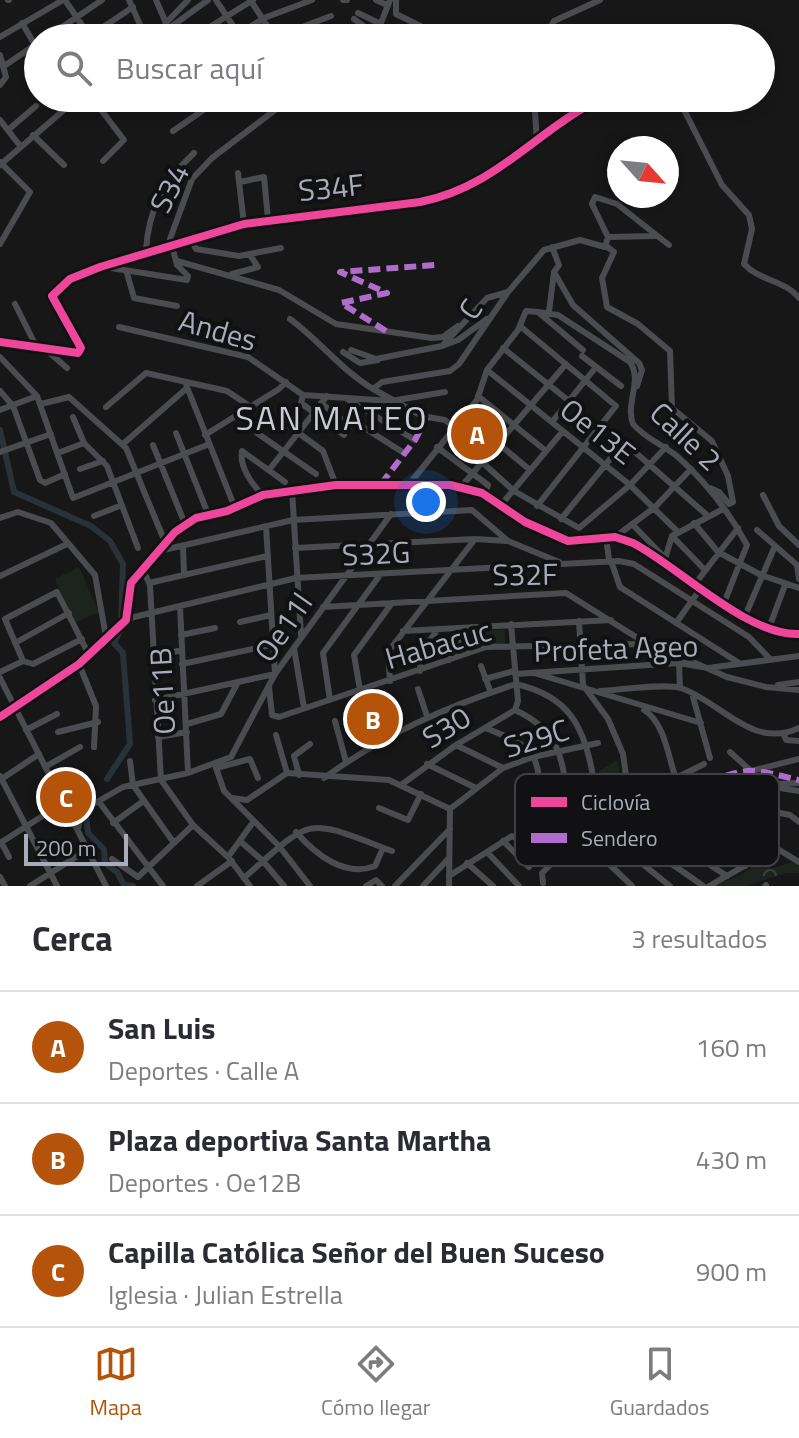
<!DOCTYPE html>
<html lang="es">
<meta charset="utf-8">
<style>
body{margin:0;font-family:"Titillium Web",sans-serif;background:#f7f7f7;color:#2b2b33}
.compass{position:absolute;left:607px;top:136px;width:72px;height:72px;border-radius:50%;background:#fff;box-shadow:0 4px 12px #0003;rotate:117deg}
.scale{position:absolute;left:24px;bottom:20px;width:104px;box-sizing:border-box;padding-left:8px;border:4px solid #a8adb8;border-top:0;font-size:22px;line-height:28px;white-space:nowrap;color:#a8adb8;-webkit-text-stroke:6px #111113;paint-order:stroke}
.you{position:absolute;left:426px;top:502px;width:28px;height:28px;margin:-20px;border:6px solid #fff;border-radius:50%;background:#1a73e8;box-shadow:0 0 0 12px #1a73e833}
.badge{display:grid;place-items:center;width:52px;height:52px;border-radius:50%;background:#b45309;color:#fff;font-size:26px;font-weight:700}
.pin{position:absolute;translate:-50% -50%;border:4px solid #fff;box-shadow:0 2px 8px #0006}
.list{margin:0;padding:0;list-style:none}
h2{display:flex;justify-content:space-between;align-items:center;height:104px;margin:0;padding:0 32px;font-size:34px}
h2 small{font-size:26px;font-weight:400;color:#7c7c81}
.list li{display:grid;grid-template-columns:52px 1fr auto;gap:24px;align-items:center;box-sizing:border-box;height:112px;padding:0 32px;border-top:2px solid #e1e1e2}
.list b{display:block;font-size:30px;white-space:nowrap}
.list p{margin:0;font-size:26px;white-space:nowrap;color:#7c7c81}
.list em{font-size:26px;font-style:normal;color:#7c7c81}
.icon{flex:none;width:44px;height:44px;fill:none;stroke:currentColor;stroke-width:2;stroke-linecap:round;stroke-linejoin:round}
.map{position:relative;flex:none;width:799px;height:886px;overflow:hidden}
.search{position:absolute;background:#fff;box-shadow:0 4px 12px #0003;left:24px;right:24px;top:24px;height:88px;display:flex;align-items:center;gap:20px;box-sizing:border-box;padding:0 28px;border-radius:44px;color:#7c7c81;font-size:30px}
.sheet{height:440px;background:#fff}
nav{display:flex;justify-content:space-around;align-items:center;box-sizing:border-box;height:112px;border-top:2px solid #e1e1e2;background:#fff;font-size:22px;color:#7c7c81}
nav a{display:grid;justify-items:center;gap:4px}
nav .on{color:#b45309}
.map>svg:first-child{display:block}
.forest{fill:url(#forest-crowns)}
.park{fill:#1d241e}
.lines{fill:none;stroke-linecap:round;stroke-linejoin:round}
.river{stroke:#2a3239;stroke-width:6}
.minor{stroke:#4b4c50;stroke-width:6}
.quiet{stroke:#b06ccc;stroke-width:6;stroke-dasharray:12 6;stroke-linecap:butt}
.cycleway-casing{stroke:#111113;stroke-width:13}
.cycleway{stroke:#ed469a;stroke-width:8}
.labels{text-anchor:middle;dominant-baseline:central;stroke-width:8;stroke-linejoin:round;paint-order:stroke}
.street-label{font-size:30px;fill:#a8adb8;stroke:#111113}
.quarter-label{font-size:34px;letter-spacing:2px;fill:#c9ccd4;stroke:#111113}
.key{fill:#111113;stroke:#3e4045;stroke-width:2}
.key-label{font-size:22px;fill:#a8adb8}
</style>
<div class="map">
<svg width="799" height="886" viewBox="0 0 799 886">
<defs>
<pattern id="forest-crowns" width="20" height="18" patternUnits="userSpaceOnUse" patternTransform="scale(2)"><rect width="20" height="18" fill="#1d241e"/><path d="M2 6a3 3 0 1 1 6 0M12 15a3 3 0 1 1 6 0" fill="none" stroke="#3b413d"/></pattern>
</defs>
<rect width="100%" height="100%" fill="#171717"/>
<path class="forest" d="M793,862L799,864V873H785L747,886H713L739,876L759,863H770V869Z"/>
<path class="park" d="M467,414L498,439L486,453L456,428Z
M79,567L99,612L75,623L55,579Z
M505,629V644L482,646L481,631Z
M618,760L622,795L602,799L599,771Z"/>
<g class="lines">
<path class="river" d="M0,430L14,492L91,526L110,541L123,564L121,629L114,643L123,653L130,744L107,779
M86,816L88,833L104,849L105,863L117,872L124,885L133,886"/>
<path class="minor" d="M8,0H9
M65,0L90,37
M129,0L146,38
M156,0L166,23
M216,0L241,38
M343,0H347
M376,0L387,5
M396,0V14L445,38
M251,1L275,38
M358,13L381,24V30L392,38
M354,19L376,35
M22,23L35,45
M168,29L208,0
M0,37L63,0
M46,38L102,0
M87,38L133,7
M126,38L141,28
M160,38L166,23L188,0
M192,38L253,0
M232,38L264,18L312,0
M273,38L331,16
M339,38H340
M375,38L390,0
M545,38L554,21L600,0
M0,55L6,77L0,85
M4,66L38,43
M38,73V77
M55,98L64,109
M92,98L124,140L103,161
M534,98L537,142
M678,98L722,185L749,215L752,229L744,264C759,281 785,280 799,298
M163,109L180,98
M0,120L21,147
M8,130L36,106
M173,131L221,98
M33,135L64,165
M0,162L30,192L0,244
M0,165L78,98
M238,173L244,224
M240,182L264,177L268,219
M608,237L592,204L595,197L617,204L669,245
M608,237L656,236
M190,238L196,249L239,256L281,248
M606,246L614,252L602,278L607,307L638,324L670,351L672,408L712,441L728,476L733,502L729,504L719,492L710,488
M552,247L559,265L554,272
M146,251C148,210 164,181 194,153
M177,261L279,290L336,324L432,338L443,337L458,326
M105,267L187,280L188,276L177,265L170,239L192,179L212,158L291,98
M127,273L134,298L177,306
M232,274L258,267L250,255
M15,304L37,348
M538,312L558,315L630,362C643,381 625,403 633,424C644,438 664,445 678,457C706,482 729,512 747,545L724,603
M549,312L554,272L573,305L639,363L642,370L637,386
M290,319C320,341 340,369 373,389
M520,326L616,406L537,506
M119,327L248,357L303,395L391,401L445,392
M0,342L78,353L81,348L52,296L70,279L100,267L244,224L420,202C497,187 536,130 602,98
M442,346L458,340L487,319
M44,348L67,368
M503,348L569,401
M351,350L376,359L442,346L487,298L508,292
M343,352L360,363L378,360
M582,356L621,386
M0,357L37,396L73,498L207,445
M487,370L630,485L678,532
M185,382L235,508
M0,391L13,406L40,480L45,483L65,474
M303,395L301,403L344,435
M478,396L546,451
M347,399L415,440
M321,403L350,426
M41,404L69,397L126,448L165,542
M106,407L146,373L227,391L251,407
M0,410L37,396
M73,417L84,443L107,466L138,548
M281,420L323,451L336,485
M552,422L596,367
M603,424L708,516
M363,427L404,453
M176,433L208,514
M257,433L316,474
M205,435L279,389L286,382
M123,444L187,388
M499,444L530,470
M153,445L185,524
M437,447L488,485L485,495
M0,452L51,434
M58,453L84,443
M489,457L445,420L422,416L373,389L382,382L450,371L459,364L508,292L544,250L580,240L605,247L608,237
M484,464L514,491L579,528L630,485L666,447
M80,469L103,461
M269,470L327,396
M407,487L477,400L487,370L518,330L526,311L538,312L583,350
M460,488L566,364
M292,490L301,635
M263,495C252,485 239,466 242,451L285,482
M763,495L779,526L799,545
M501,505L563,431
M94,516L122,505
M0,518L18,512L51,523L95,575L106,637
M561,519L624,442
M694,523L718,552L761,575L799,588
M632,524L666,559
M757,530L797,565L799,579
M672,536L704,569
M606,537L609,560
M615,537L655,507L691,469
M183,546L184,574
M295,548L475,539L507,541
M159,551L293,520L472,510L508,541L559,562
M611,561L620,587L739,663
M664,562L672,536L723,509
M143,570L150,585L161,780L193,825L228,857L250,886
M0,576L67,544
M149,583L267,556
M695,584L738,528
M180,606L188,773
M323,607L566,593L636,637L727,677L766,687L799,690
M745,616L775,546
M126,619L296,578L619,561L634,564L749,637L770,659
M579,621L583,685L608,719L623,754L629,797
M240,622L271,615
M676,623L701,588
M511,624L518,701L515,710
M769,628L785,585
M403,631L611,620
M181,635L215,628
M15,643L69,613
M294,648L304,708
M153,657L182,650
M449,660L472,627
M23,661L5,619L57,592L89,655
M679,663L680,688
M79,664L96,706L94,747
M182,664L271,645
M481,666L491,693
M420,671V654L438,629
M0,672L23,661L33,664L82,639
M534,673L701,723
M515,674L679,663L708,668L799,656
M0,678L106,886
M485,679L514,671
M390,681L388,652L475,539
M516,684C568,696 584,725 593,776C595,785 595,798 601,805C627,838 670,861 703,886
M778,685L799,682
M269,687L272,715L279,717L486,647L644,644
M418,689L427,716
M360,690L354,655L392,603
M600,691C619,690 664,683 681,688C721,702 752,750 799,728
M693,697L710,758
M155,700L275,674L266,526
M330,700L323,653L380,575
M515,710C567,734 562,767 570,818
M644,710C664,722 668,755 675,776L673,780
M356,714L367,750
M0,717L79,664L126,620L131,583L175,532L196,518L227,511L263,495L336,485H450L482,493L525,522L568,541L615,537L633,543C679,567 747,636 799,634
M335,721L346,762
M187,724L221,714L238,682
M486,728C501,735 526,742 534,758C548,791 533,826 566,850L592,849L629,831H690L746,844L763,856
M26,730L57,714
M58,732L98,722
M276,735L287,773
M784,735L786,740L799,741
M158,737L187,732
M456,745L503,768
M730,752L751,771L799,759
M130,761L133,785L174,843
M427,764L476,788
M215,765L224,791L279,846L310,886
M45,767L80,747
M220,767L250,759L258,778
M299,775L294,756L310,744
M0,776L57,886
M324,778C387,733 443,708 516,684
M0,780L39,754
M669,782L683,788L760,785L799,791
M666,784L678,792L790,815L799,822
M776,784L799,783
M401,785L456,745L515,710
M646,793L690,831L745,866
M232,798L247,800L287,773L389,780L450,809
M618,800L659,832L727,876
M99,802L163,886
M63,803L75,808L90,806L123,787L188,773L231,757L275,674L391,514
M658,805C715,810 732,811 776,848
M379,808L408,820L421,794
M450,809L503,768L533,757L598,743
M579,813L670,886
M565,822L632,886
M113,823L142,802
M78,829L82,808
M296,832C315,854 345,878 375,866L383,848
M240,841L263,861L284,886
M503,841L529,867
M1,842L9,857
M0,843L63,803
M534,845L551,864L542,873L543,883
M487,852L519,886
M228,857L251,825
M112,859L138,877L193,825
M467,863L493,886
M449,876L512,836L531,847L570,818L599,803L642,795L704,764
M0,877L5,886
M244,878C315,815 304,818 392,851
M30,886L87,850
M197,886L232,861
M366,886L376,880L382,886
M395,886L450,829
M423,886L449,858
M449,886L450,809
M709,886L776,848L799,862
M765,886L766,885"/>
<path class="quiet" d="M386,331L341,303L387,293L340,272L435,265
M381,484L415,440L427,417
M673,780C696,791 724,773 748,771C764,770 783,777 799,780"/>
<g class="cycleway-casing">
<path id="cycleway" d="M0,342L78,353L81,348L52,296L70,279L100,267L244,224L420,202C497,187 536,130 602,98
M0,717L79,664L126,620L131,583L175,532L196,518L227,511L263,495L336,485H450L482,493L525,522L568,541L615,537L633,543C679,567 747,636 799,634"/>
</g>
<use href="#cycleway" class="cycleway"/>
</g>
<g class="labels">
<g class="street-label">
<text transform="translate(331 187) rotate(-6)">S34F</text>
<text transform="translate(169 188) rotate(-63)">S34</text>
<text transform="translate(470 309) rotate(-56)">C</text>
<text transform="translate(218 330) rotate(16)">Andes</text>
<text transform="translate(598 431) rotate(38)">Oe13E</text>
<text transform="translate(686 436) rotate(43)">Calle 2</text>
<text transform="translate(376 553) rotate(-3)">S32G</text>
<text transform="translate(525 574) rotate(-1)">S32F</text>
<text transform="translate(283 627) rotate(-55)">Oe11l</text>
<text transform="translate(438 644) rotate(-16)">Habacuc</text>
<text transform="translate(616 648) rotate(-2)">Profeta Ageo</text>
<text transform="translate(162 691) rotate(-93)">Oe11B</text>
<text transform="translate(446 727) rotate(-32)">S30</text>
<text transform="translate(536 738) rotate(-17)">S29C</text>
</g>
<g class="quarter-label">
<text x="332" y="417">SAN MATEO</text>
</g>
</g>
<rect x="515" y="774" width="264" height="92" rx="12" class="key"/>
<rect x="531" y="797" width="36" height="10" fill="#ed469a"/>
<rect x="531" y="833" width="36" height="10" fill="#b06ccc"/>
<g class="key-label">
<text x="581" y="810">Ciclovía</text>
<text x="581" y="846">Sendero</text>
</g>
</svg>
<svg class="compass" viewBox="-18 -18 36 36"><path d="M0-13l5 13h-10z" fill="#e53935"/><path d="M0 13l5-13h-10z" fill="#7c7c81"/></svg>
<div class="scale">200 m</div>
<div class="you"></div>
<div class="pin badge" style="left:477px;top:434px">A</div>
<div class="pin badge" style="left:373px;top:719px">B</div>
<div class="pin badge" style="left:66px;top:797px">C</div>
<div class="search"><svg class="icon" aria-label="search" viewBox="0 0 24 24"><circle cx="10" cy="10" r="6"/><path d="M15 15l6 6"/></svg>Buscar aquí</div>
</div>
<section class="sheet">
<h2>Cerca<small>3 resultados</small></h2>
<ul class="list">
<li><span class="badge">A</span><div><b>San Luis</b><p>Deportes · Calle A</p></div><em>160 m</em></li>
<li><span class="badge">B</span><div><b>Plaza deportiva Santa Martha</b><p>Deportes · Oe12B</p></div><em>430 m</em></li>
<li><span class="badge">C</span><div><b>Capilla Católica Señor del Buen Suceso</b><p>Iglesia · Julian Estrella</p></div><em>900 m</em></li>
</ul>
</section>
<nav>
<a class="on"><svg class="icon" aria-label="map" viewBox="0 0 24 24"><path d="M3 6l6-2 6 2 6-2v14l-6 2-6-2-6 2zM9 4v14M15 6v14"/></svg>Mapa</a>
<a><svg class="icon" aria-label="directions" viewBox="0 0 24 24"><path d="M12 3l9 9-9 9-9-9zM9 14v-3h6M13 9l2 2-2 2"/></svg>Cómo llegar</a>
<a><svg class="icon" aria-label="saved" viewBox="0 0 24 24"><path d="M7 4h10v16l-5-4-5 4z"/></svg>Guardados</a>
</nav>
